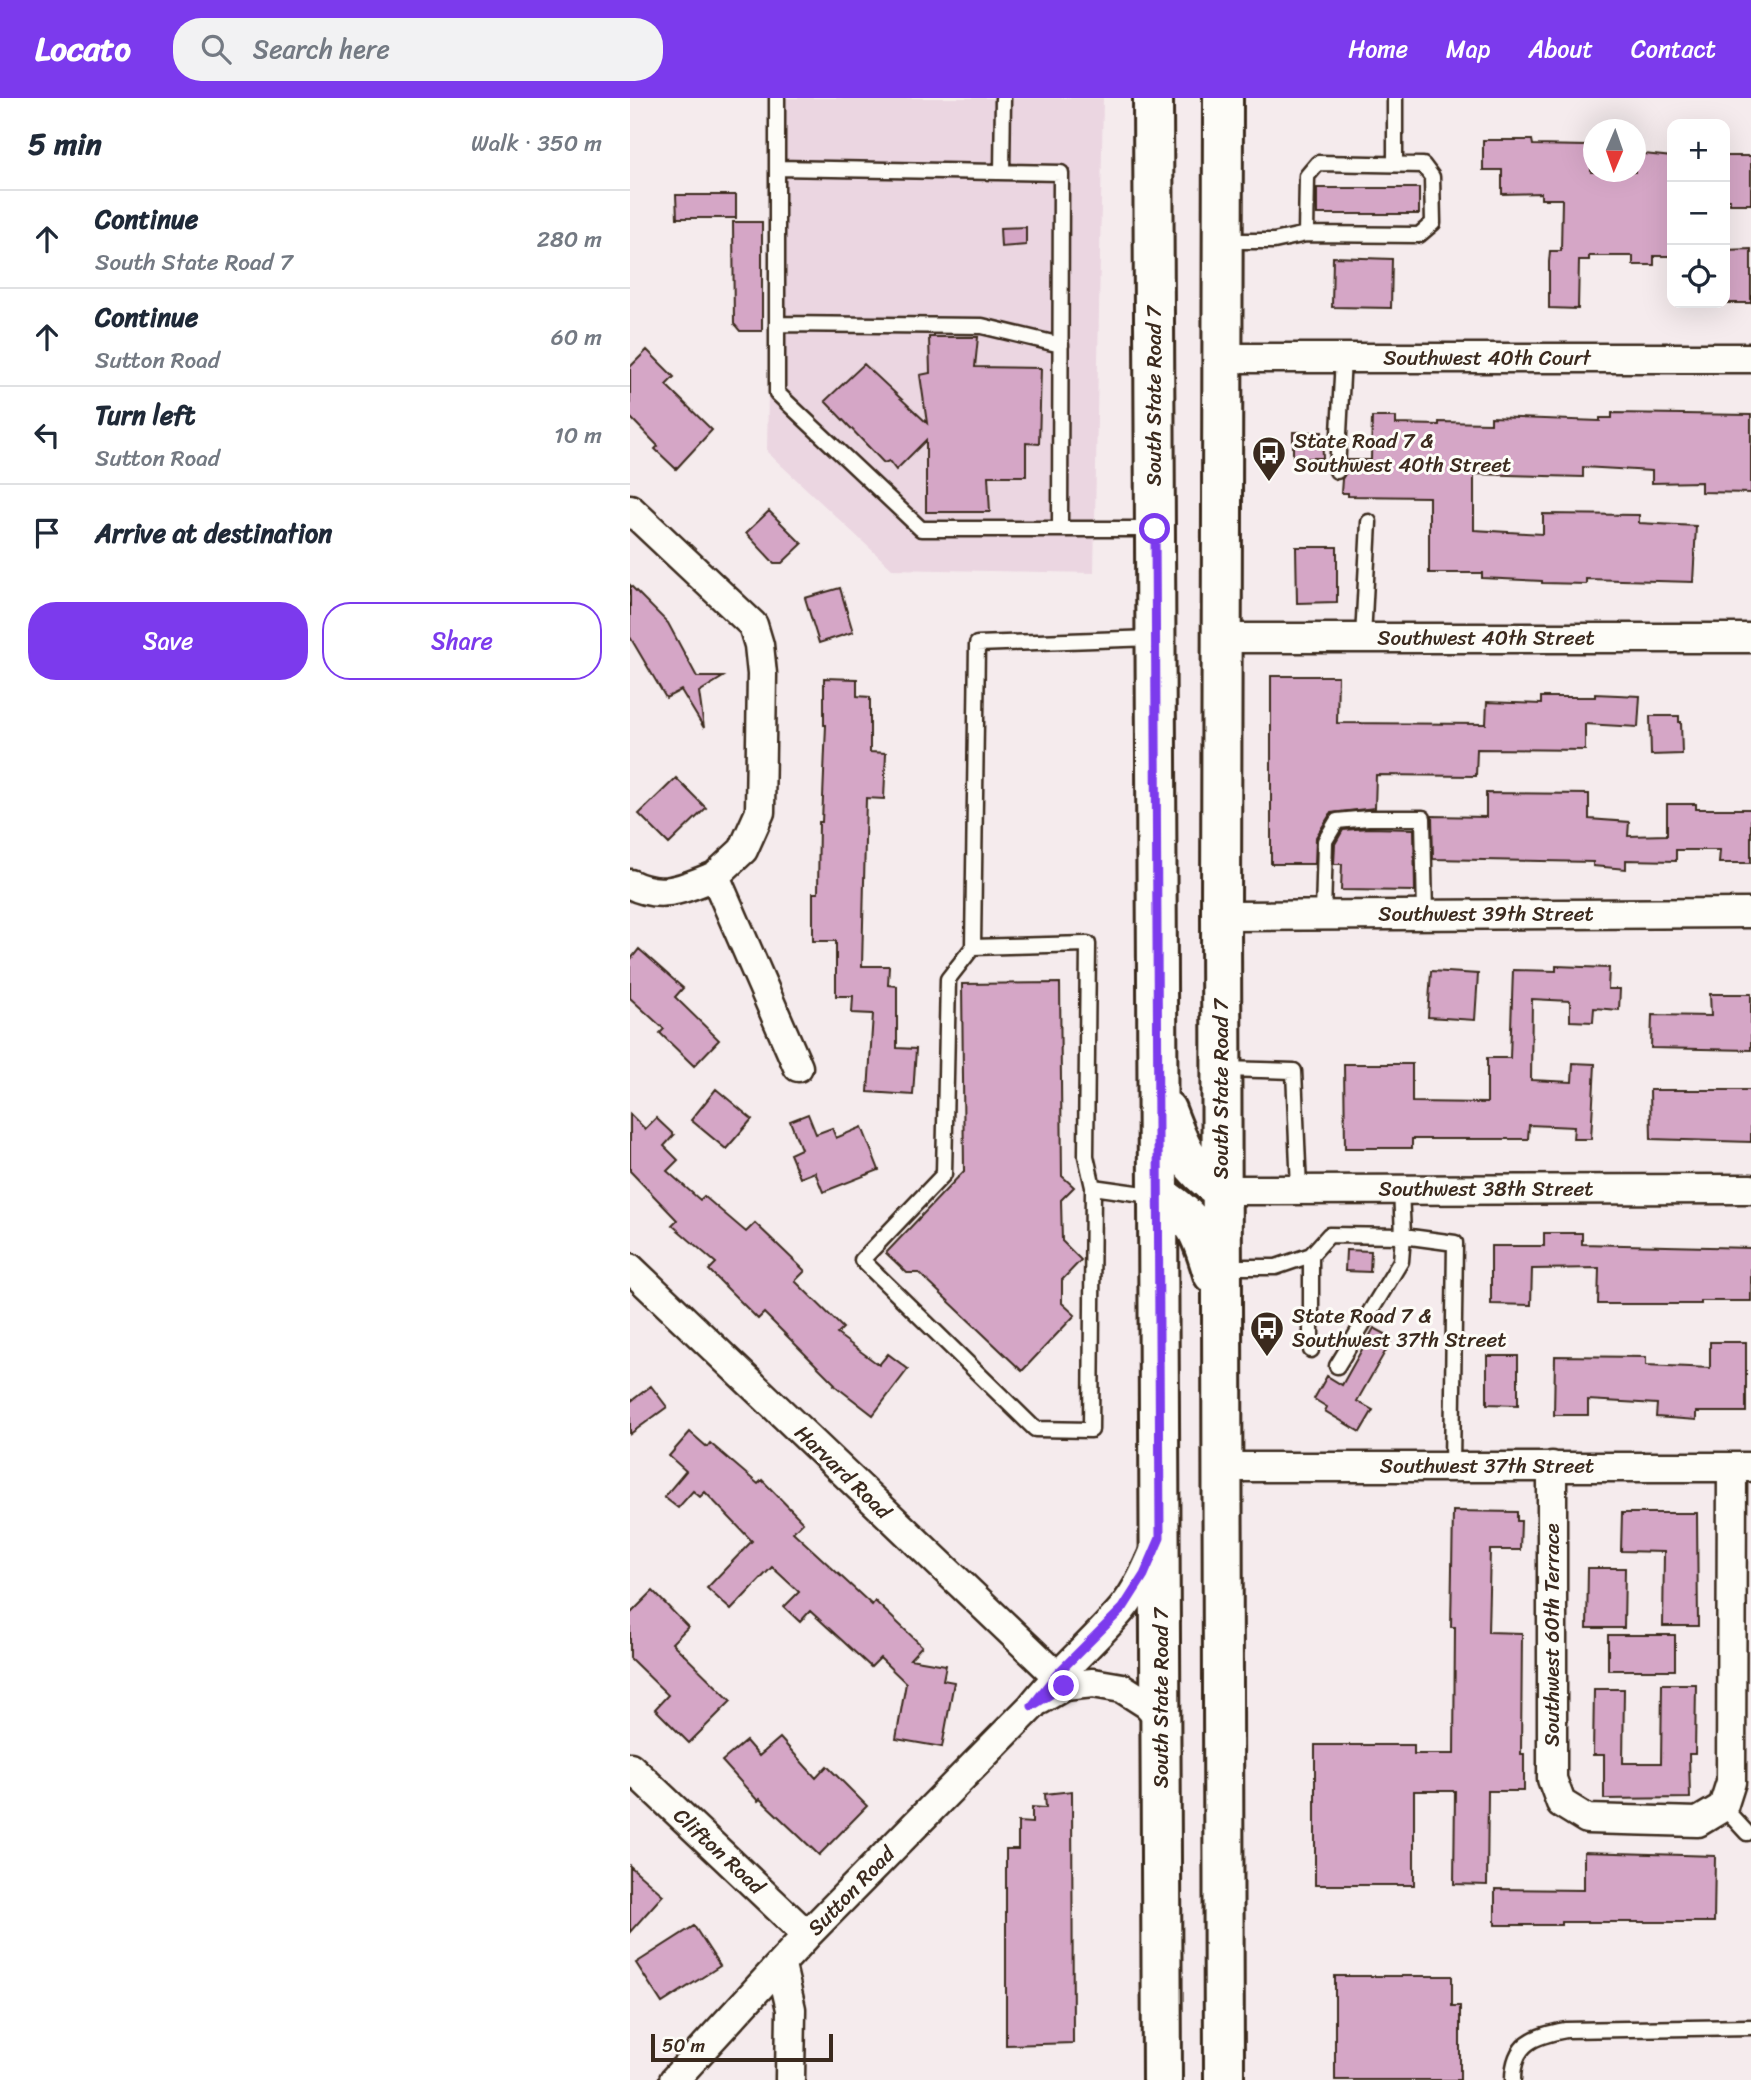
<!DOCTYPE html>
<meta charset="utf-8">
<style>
body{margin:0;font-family:Sriracha,sans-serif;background:#f2f2f3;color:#1f2937}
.controls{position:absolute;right:21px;top:21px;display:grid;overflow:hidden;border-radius:14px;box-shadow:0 7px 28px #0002}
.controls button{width:63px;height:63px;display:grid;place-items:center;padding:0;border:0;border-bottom:2px solid #e0e1e3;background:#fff;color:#1f2937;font:35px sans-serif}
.compass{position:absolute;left:953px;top:21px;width:63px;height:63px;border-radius:50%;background:#fff;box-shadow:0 7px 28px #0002;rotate:182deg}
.scale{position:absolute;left:21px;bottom:18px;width:182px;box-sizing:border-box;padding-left:7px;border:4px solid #3b2a1e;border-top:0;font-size:19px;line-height:24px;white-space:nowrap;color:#3b2a1e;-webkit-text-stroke:5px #fdfcf7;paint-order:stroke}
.stop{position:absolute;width:21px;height:21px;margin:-16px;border:5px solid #7c3aed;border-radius:50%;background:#fff}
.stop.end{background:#7c3aed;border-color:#fff;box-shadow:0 2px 7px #0008}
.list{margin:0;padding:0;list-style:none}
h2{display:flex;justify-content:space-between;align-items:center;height:91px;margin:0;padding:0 28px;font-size:30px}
h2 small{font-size:23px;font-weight:400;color:#747a83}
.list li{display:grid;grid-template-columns:46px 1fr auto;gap:21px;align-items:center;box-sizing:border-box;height:98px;padding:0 28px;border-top:2px solid #e0e1e3}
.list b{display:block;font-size:26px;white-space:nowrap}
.list p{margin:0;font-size:23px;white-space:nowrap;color:#747a83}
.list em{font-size:23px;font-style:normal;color:#747a83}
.actions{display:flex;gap:14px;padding:21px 28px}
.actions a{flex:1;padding:16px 0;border:2px solid #7c3aed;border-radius:28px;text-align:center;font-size:24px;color:#7c3aed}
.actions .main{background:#7c3aed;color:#fff}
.icon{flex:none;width:38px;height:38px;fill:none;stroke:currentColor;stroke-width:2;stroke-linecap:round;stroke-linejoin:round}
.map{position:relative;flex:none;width:1121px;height:1982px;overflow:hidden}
header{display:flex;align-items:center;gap:42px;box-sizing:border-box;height:98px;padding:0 35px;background:#7c3aed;color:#fff}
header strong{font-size:33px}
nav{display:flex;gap:38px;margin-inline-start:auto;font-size:24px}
.search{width:490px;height:63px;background:#f2f2f3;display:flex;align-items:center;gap:18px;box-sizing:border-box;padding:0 24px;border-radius:28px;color:#747a83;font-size:26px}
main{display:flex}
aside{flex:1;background:#fff}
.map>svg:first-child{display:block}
.built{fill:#ebd6e1}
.building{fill:#d5a6c6;stroke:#3b2a1e;stroke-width:2}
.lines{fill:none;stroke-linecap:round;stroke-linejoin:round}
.service-casing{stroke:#3b2a1e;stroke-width:19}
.minor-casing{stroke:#3b2a1e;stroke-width:33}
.primary-casing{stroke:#3b2a1e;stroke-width:44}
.service{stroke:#fdfcf7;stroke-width:14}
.minor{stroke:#fdfcf7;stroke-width:28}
.primary{stroke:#fdfcf7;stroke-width:38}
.route{stroke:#7c3aed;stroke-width:9}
.labels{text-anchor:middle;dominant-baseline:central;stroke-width:6;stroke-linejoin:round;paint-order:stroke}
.street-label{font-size:21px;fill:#3b2a1e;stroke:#fdfcf7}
.poi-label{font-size:21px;fill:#3b2a1e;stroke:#fdfcf7;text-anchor:start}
</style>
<header>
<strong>Locato</strong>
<div class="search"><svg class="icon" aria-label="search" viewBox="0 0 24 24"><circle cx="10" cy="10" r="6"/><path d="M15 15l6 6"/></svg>Search here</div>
<nav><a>Home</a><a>Map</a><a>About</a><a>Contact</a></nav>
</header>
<main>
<aside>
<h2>5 min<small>Walk · 350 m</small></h2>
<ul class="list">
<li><svg class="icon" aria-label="ahead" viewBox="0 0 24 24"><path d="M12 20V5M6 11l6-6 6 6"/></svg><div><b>Continue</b><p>South State Road 7</p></div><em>280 m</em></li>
<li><svg class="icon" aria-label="ahead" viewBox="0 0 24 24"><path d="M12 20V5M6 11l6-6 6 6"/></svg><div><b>Continue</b><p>Sutton Road</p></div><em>60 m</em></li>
<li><svg class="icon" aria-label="left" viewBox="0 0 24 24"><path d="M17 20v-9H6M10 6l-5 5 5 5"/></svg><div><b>Turn left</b><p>Sutton Road</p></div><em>10 m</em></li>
<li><svg class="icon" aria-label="arrive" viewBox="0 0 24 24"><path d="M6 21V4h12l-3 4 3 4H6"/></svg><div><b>Arrive at destination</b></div></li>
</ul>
<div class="actions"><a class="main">Save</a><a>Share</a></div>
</aside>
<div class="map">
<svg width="1121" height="1982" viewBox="0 0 1121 1982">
<rect width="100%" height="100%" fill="#f5ebed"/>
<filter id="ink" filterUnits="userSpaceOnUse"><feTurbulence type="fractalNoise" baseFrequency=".0143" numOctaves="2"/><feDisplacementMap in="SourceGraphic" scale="14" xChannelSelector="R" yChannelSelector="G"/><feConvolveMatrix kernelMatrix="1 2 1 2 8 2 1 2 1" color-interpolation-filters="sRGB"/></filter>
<g filter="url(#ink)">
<path class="built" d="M143,0H473L464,475L262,471L137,354Z"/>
<path class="building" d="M853,42H902L903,47L957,48V57H961V74H1005V55L1042,59V158H1024V167H1003V158H959V162H949L948,211L919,210V164L920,153H931L932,101H911V95L872,96V72H853Z
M1095,58H1121V106H1100V101H1095Z
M687,90H789V116H687Z
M46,97H106V120H47Z
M103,124H132V233H110L104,226Z
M396,129V147L371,149L370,130Z
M1121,151V205H1095V152Z
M703,159L762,161L761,210L702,209Z
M299,239H348L345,269L411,270L409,346L396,345V378H358L360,414H296V342L266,372L259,363L254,365L195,303L234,266L297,325L290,277L300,275Z
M17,252L44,279L36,287L82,332L46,371L25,351L28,348L0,319V269Z
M982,315L1121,317V395L1071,394V384L1022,385V373L953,369V379L844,376V432L913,436V416L1009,417V425L1066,428L1063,484L956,481V486L912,485V483L852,480V475H799V399L718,398V395H711L712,381L716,374L717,362H741L742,319H766V326L809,327V324L861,325V319L970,323V320H982Z
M663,334H692L693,360H663Z
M139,413L172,446L152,465H144L116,435Z
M666,449H707V504L667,505Z
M0,487L38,525L67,579H93L69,594L74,630L51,592L36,600L0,539Z
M210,490L223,534L189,545L175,500Z
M641,578H708L707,625L856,626L857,604L911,606V599H965V596L1010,598L1008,629L955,626V652L847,651L846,678L746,677L745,710L701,715L686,739L685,766H641Z
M194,580L227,581V598L240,599V654L256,655L254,701L236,700L232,868H259L258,887L267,888V950L286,951L283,997L238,994L243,916L222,915L223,898H206V843H183V795H188L189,724H192L196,627H194Z
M1020,618H1049V624H1051L1052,656L1021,657Z
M46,680L76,710L39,746L9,716Z
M856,695L959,696V721L999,724L998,738L1037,737V706H1066V711H1121V765H1089L1090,752H1046V763L996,762V771L963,768V764L803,761L802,718L856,719Z
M738,730L784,731L785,793L711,792L712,766H704L705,746L713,732Z
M9,851L53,890L45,899L89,942L64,968L30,935L34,931L0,900V862Z
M926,868L979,870L978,891H990L989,912L964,910L963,924L940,923V903L902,901L901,982L942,984L943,965L965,966L961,1041H943L944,1029L899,1027L898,1041H782V1050H715L714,966H782V1004L857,1005V960H880L883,872L926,873Z
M801,873L848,876L845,922L798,919Z
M430,885L432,1078L444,1089L431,1102L432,1143L451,1162L432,1182V1205L445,1217L392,1273L289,1175H277L256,1155L334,1073L332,886Z
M1080,896H1121V952L1021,950L1022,917L1081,918Z
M86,991L122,1021L96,1051L61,1022Z
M1020,992H1121V1044L1021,1041Z
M0,1016L15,1031L26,1020L44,1037L34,1048L48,1062L37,1073L70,1102L74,1098L116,1134L125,1125L175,1173L165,1183L213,1230L207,1236L249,1267L258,1256L278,1271L243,1317L204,1287L205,1286L134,1215L128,1221L79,1172L86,1165L42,1127L47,1122L0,1073Z
M178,1016L186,1036L202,1030L206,1040L232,1029L249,1072L193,1094L185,1074L170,1080L160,1056L171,1051L160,1023Z
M914,1135H952V1146L1121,1150V1203H1071V1206H968L969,1170L902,1171L901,1207L861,1206V1148H914Z
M716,1152L741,1153L740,1174L715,1173Z
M744,1230L763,1240L727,1303L743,1312L730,1334L695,1313L697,1309L684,1301L697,1278L712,1287Z
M1080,1244H1116V1314H1066V1322L1026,1319L1027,1306L958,1302V1317H924L925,1258L1016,1259V1267L1080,1270Z
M857,1258H888V1307L857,1306Z
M21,1288L37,1309L0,1336V1304Z
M60,1334L77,1349L80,1345L128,1386L132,1382L173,1424L163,1434L242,1507L245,1503L292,1548L280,1561L316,1567L313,1582L324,1584L312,1649L266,1641L276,1585L250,1560L241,1569L180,1513L170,1524L154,1509L169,1494L142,1469L101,1512L77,1490L122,1443L75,1394L70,1399L63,1393L48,1410L34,1399L56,1373L39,1358Z
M823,1413L887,1414V1423H891L890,1452H860L858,1534L892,1535L891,1656H894V1693H858L857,1787L824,1786L825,1693H784V1787H685V1647H784V1656H824L825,1529H821Z
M992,1415H1067L1068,1528H1033L1034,1454L991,1453Z
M958,1470H995L994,1530H957Z
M23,1493L58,1529L42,1545L101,1603L59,1645L25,1611L38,1597L0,1560V1516Z
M978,1537H1045V1572H978Z
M1032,1586H1066L1065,1656H1059L1060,1700L974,1701V1657H963L964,1591H994L993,1665H1031Z
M150,1640L186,1680L197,1668L237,1708L189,1757L130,1701L128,1703L92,1663L116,1643L129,1658Z
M442,1693L443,1945L376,1947V1751H388V1724L402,1725V1709L416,1710L415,1696Z
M954,1754L1085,1758L1084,1824H931V1827H865V1791L954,1792Z
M0,1768L33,1797L0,1834Z
M64,1828L90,1868L32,1905L6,1865Z
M705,1878H822V1908H830V1982H705Z"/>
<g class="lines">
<g class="service-casing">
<path id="service" d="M147,0V295L291,431H524
M765,0V65
M688,65L793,67L802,79L803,125L789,137L676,136L677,78Z
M147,70L431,75L430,431
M372,74L373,0
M594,143H644L676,136
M148,226L352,228L431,247
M707,373L713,260
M733,540L739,424
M693,817L695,743L707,723L738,720H793L795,817
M343,849L458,846L456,1058L463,1089L461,1332L405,1331L232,1162L314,1076L318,881L343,849L347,546L524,540
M592,971L664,973L669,1091
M463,1089L527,1098
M771,1091L773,1138L825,1145L822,1368
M592,1169H646L681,1157L699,1137L773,1138L771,1163L707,1268
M681,1252V1157
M1093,1709L1117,1735
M883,1982C883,1945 904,1938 936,1932L1121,1929"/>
</g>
<g class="minor-casing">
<path id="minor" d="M593,260H1121
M0,411L123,527L129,547L132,576L130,714L113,752L85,778L168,969
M592,540H1121
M0,786C31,802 55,790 85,778
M591,818L1121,815
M591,1092L1121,1091
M0,1170L426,1577
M922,1368V1681L931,1705L957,1721L1068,1724L1093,1709L1101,1684L1102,1369
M592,1369H1118
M410,1602L434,1588L463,1585L492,1590L517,1606L531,1621
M0,1669L177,1837
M151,1868L161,1911L160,1982
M44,1982L177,1837L402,1608C430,1572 463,1545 492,1511C507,1493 517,1470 526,1449"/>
</g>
<g class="primary-casing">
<path id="primary" d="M523,0L532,1982
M593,0L591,818L594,1982
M536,1012C551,1051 556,1067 591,1092
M530,1098C568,1123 570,1134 583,1176"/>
</g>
<use href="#service" class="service"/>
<use href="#minor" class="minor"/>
<use href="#primary" class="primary"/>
</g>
</g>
<g class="lines" filter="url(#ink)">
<path class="route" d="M434,1588L402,1608L426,1577L493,1510L514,1477L530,1440L525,431"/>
</g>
<defs>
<g id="bus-pin" transform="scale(1.75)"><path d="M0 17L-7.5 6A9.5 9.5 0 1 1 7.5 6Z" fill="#3b2a1e" stroke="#fdfcf7"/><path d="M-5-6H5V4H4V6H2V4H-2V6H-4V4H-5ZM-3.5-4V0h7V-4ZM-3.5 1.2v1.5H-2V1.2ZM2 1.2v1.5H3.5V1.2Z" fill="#fff"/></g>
</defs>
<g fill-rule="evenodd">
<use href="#bus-pin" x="639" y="355"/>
<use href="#bus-pin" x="637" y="1230"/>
</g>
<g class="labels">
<g class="street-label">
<text x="857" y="260">Southwest 40th Court</text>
<text transform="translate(524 298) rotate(-90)">South State Road 7</text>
<text x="856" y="540">Southwest 40th Street</text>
<text x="856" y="816">Southwest 39th Street</text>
<text transform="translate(591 991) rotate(-90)">South State Road 7</text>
<text x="856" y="1091">Southwest 38th Street</text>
<text x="857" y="1368">Southwest 37th Street</text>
<text transform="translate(213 1374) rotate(44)">Harvard Road</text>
<text transform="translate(922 1537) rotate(-90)">Southwest 60th Terrace</text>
<text transform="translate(531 1600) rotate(-90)">South State Road 7</text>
<text transform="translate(89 1753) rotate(43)">Clifton Road</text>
<text transform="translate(221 1793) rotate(-46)">Sutton Road</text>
</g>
<g class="poi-label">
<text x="664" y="343">State Road 7 &amp;<tspan x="664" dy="24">Southwest 40th Street</tspan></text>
<text x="662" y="1218">State Road 7 &amp;<tspan x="662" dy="24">Southwest 37th Street</tspan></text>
</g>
</g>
</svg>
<div class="controls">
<button>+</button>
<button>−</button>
<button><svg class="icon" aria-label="locate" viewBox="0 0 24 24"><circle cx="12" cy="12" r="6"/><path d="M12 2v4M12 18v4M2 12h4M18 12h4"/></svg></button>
</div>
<svg class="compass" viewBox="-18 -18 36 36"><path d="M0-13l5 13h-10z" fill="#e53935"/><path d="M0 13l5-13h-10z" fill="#747a83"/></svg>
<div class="scale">50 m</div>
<div class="stop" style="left:525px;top:431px"></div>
<div class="stop end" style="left:434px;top:1588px"></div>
</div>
</main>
